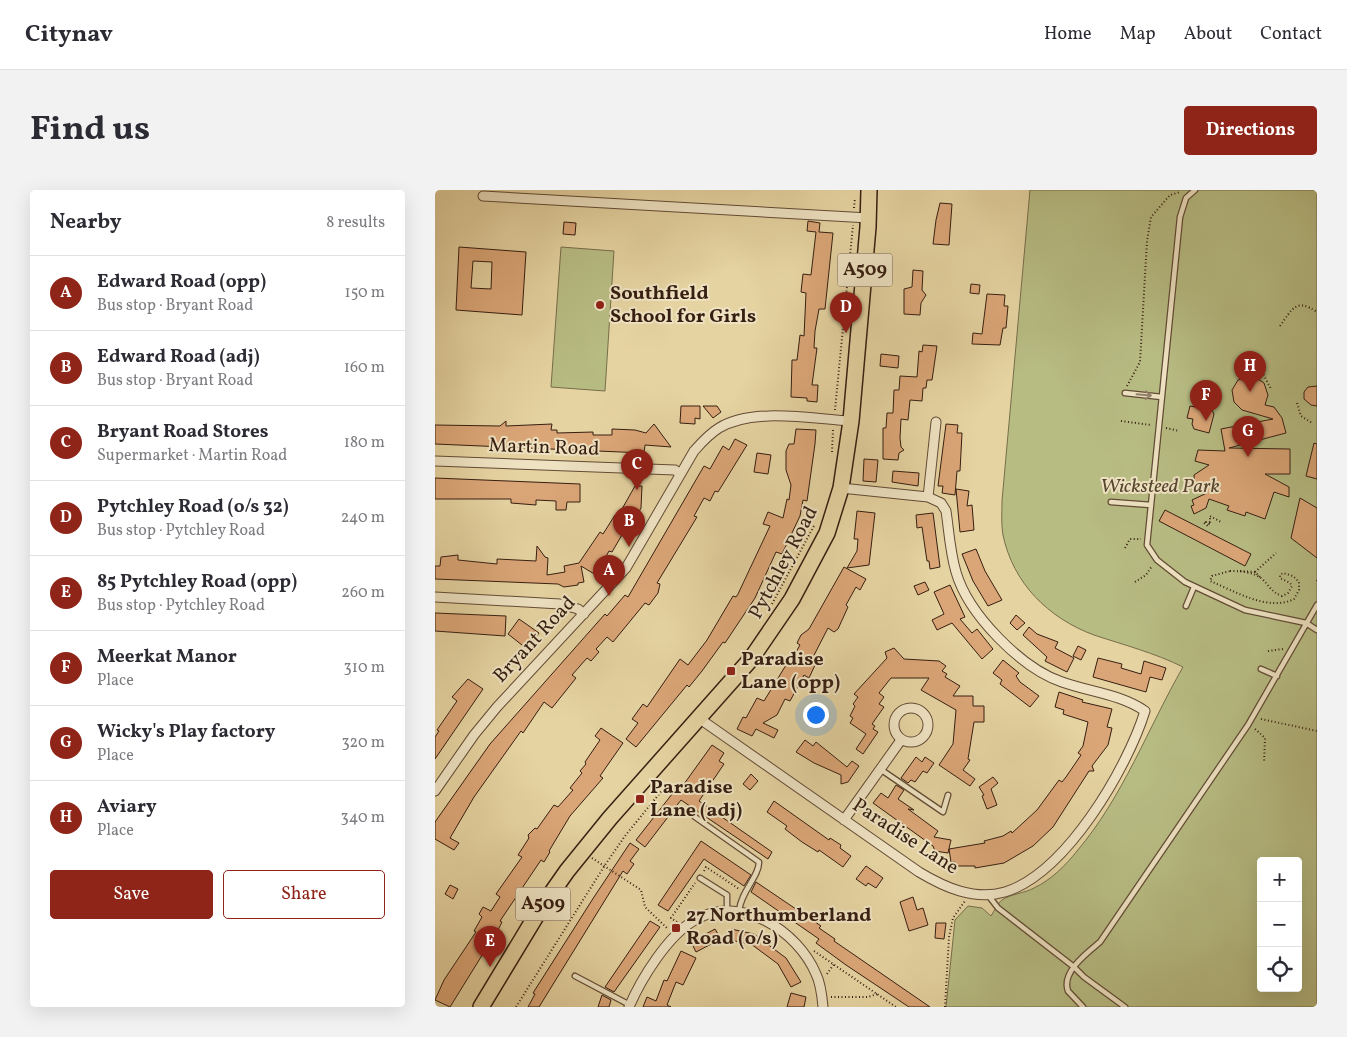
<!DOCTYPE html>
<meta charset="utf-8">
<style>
body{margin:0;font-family:Vollkorn,serif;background:#f2f2f3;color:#2b2b33}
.controls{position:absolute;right:15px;bottom:15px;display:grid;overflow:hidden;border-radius:5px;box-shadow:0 5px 20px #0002}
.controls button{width:45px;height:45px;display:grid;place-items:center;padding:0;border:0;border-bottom:1px solid #e1e1e2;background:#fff;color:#2b2b33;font:25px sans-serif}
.you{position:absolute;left:380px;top:524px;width:18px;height:18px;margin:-12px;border:4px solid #fff;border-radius:50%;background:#1a73e8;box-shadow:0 0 0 8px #1a73e833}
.badge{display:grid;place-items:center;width:32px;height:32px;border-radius:50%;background:#8f2418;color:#fff;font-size:16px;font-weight:700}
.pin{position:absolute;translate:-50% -41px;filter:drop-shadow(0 1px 2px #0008)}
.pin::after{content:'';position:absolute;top:26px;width:18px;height:15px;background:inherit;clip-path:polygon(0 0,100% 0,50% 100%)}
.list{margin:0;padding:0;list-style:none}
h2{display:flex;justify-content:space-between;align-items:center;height:65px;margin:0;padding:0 20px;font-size:21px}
h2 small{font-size:16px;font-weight:400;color:#7c7c81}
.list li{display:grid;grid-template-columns:32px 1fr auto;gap:15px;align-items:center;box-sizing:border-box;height:75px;padding:0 20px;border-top:1px solid #e1e1e2}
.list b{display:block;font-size:19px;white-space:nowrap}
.list p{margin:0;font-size:16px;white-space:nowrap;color:#7c7c81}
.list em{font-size:16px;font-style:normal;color:#7c7c81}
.actions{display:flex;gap:10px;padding:15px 20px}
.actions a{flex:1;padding:11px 0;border:1px solid #8f2418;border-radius:5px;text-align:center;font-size:18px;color:#8f2418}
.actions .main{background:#8f2418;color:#fff}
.icon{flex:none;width:28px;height:28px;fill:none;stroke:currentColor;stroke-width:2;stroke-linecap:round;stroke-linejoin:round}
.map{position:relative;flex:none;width:882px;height:817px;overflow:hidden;border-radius:5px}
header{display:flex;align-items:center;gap:30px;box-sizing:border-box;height:70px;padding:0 25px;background:#fff;border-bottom:1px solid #e1e1e2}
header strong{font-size:24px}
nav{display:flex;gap:28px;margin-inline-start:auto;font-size:18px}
.intro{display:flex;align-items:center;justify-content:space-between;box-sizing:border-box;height:120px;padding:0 30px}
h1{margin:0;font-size:35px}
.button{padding:12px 22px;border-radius:5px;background:#8f2418;color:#fff;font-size:18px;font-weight:700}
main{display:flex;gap:30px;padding:0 30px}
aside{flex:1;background:#fff;border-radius:5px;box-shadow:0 5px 20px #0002}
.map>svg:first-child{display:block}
.green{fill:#b7bc83;stroke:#766d4a;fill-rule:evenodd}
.building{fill:#dba677;stroke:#361e11;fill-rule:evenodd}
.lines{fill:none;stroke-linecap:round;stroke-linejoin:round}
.service-casing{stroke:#624b35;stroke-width:7}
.minor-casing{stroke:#624b35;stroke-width:11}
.primary-casing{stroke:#361e11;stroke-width:18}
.path{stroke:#361e11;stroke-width:2;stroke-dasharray:1 2.5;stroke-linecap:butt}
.service{stroke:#eee2c2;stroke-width:4.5}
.minor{stroke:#eee2c2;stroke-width:9}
.primary{stroke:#e5d3a1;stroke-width:15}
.oneway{stroke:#92806a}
.poi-dot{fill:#8f2418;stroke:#eee2c2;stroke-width:2}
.labels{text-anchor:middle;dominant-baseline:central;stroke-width:4;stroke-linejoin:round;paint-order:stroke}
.shield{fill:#eee2c2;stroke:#6d5946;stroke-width:1}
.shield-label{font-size:19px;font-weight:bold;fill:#361e11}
.poi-label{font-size:20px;font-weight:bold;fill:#361e11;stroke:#eee2c2;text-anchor:start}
.street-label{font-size:20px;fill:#361e11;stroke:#eee2c2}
.park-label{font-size:20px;font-style:italic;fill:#56462e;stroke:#eee2c2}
</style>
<header>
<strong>Citynav</strong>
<nav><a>Home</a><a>Map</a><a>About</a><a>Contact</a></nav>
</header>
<div class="intro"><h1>Find us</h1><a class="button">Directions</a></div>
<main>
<aside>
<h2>Nearby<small>8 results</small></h2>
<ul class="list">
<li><span class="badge">A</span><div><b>Edward Road (opp)</b><p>Bus stop · Bryant Road</p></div><em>150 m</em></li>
<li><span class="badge">B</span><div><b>Edward Road (adj)</b><p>Bus stop · Bryant Road</p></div><em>160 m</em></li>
<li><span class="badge">C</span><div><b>Bryant Road Stores</b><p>Supermarket · Martin Road</p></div><em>180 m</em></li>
<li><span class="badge">D</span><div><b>Pytchley Road (o/s 32)</b><p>Bus stop · Pytchley Road</p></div><em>240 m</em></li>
<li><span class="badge">E</span><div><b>85 Pytchley Road (opp)</b><p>Bus stop · Pytchley Road</p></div><em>260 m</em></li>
<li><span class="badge">F</span><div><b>Meerkat Manor</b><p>Place</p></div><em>310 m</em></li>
<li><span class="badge">G</span><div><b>Wicky's Play factory</b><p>Place</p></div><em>320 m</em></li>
<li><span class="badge">H</span><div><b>Aviary</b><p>Place</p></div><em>340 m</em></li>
</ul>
<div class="actions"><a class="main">Save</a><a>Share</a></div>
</aside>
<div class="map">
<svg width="882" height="817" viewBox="0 0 882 817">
<rect width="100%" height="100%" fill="#e5d3a1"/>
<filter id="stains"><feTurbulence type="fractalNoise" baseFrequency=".004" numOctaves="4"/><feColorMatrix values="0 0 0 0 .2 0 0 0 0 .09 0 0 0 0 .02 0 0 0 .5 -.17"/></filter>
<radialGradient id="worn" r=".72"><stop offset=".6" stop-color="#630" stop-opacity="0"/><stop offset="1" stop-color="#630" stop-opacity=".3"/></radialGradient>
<path class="green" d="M595,0H882V817H511L520,730L533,716L547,718L556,726C559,721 563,713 567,710C576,704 590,703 599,698C616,690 631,675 642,661C688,607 713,538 748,477C720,463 689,455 659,445C613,428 578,393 568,345C566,334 567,322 567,311ZM826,671H863V798H826Z
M126,57L179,61L170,201L116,197Z"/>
<path class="building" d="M505,13L517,14L514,55L498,54L501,30Z
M373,31L385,33L384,42L398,43L390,119H384L380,141L379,158H382L377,195H383L382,212L372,211V208L356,207L357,170H362L365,145L369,146L371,103L366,102L368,84L376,85L381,42L372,41Z
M129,32L141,33L140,45L128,44Z
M24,57L91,62L87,125L21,120ZM38,71L57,72L56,99L36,98Z
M478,80L488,81L487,100L491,105L486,113L485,125L469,124V99L477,97Z
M536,94L545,95L544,104L535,103Z
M552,104L570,105L569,116H573L571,138H568L565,155L537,154L538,143L547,144Z
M488,155L502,156L497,190H492L491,198H488L487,211L475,210L473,230L466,229L465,248L466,257L469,260L464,263L463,270L448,269V238H451L452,223H458L459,200H464L465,186L482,187L484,161L487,162Z
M446,164L464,166L463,178L445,176Z
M814,186L820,187L829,193L833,205L830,215L839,217L847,228L851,243L794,258L855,259V284H830L854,297V307L839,302L830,329L811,322L810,326L792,320L794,316L774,309L771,318L759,324L756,316L759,315L757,310L772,303L760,297L759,285L774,275L760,271L763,260L790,261L786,239L838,229L807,220L799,212L797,200L803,190Z
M882,196V216L876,215L869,209V202L873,197Z
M246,216H265V229L260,228V234L245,233Z
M268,216H282L286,222L278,228Z
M755,216L777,220L779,224L774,243L759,239L757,234L758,229L752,228Z
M71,231V236L117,234L116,240H122V243L158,242V245H177V239L200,240L211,243L219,234L236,257L210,255L209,263L0,254V235L65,236Z
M511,234L523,235L522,243H527L525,281H522L520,305L507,303L508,296H503Z
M361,239L381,240L380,254L372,311L368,310L365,326L347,364L341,362L320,408L290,453L288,452L267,481L254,497L252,495L201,557L191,549L203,533L197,529L208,514L212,517L245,469L253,475L272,450L298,406L301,407L303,404L335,336L328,334L333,322L348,328L352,309L354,310L356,295L351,280V261L354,254H359Z
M300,249L312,255L283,302L280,301L275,311L269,308L259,326L262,327L222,393L225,394L223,403L214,415L210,413L178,452L172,447L161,459L164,462L156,471L152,468L137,485L141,488L117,518L109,512L88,543L86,541L39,607L15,648L24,653L19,660L0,649V632L55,554L170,424L172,426L190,405L193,407L269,276L275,279L288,256L294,260Z
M879,253L882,254V289L871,286Z
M322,263L336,265L333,284L319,282Z
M429,269L443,270L441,292L428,291Z
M458,281L484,283L483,296L457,292Z
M0,288L145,294V312H132L131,320H121V311L101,310V315L76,313V309H0Z
M200,296H207L206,318L194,340L191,338L177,362L174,361L161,385L146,376L149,392L143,393V395L129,397L123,394L0,389V376H5L6,367L23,365V370L62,374V369L101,371L102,356L110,367L113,368L112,385L130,382L129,376L144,373L165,342L168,344L180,325L183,326Z
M521,299L534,301L532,316L537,315L539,340L525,342Z
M865,308L882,318V368L856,348Z
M730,320L816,364L810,376L724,331Z
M422,321L440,323L434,375L412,378L422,361L423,349H419Z
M498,323L505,377L495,379L494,371H492L487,337L482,338L481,325Z
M541,359L550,381L567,410L553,416L538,391L527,364Z
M409,377L431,389L425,400L421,397L411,415L413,417L403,439L399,442L393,438L376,471L381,473L374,488L369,485L355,511L350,509L342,525L328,533L343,540L339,548L321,539L317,546L302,539L308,527L311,528L322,508L329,511L351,475L353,476L365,455L362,453L366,445L374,439Z
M490,392L494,400L483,405L479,396Z
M515,395L530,427L525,429L537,443L542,439L558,459L547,469L517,433L502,440L497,430L509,424L499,402Z
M0,423L71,426L70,446L0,441Z
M581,425L590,433L582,440L575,433Z
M84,429L104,443L92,459L73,444Z
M594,437L602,444L623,452L620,458L639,468L632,482L610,471L612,467L588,445Z
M643,456L651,460L646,470L638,466Z
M459,458L469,469L504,471L511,476L507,481L512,484L510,487L525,496L518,506H538V516H549V532H539L533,569L535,570L528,580L540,589L535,596L504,575L518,554L521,520L486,500L494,488H456L444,503L449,507L444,514L449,517L437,534L440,536L438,539L443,542L428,564L421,559L431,544L415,533L418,528L415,526L420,516L418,514L423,507L419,504L452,468L450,462Z
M663,468L687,474L686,478L706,484L709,471L731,478L727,490L715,487L711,502L658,487Z
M568,470L584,483L581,486L585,492L604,506L595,517L565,494L567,490L558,483Z
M33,489L48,499L0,569V547L4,541L2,540L22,511L17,507Z
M624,502L648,510L647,512L677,519L672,537L677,538L673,555L657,576L659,581H654L618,637L598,656L569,673L540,678V676H520V672H516L514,659L550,653L549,651L568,646L576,641L577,643L602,620L624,590L627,592L631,587L646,565L643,563L648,556L653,532L628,524L629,520L620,517Z
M166,538L188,553L165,586L168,588L135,626L114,661L115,662L109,672L106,670L65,731L67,732L64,738L15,817L0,810L9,790L41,742L39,741L47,727L44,724L48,717L56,721L65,707L61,704L87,667L83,665L94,648L93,645L100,638L102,639L119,615L123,617L138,600L135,598L147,583L145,581L151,574L150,572L165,550L160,546Z
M370,550L378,556L381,552L412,577L417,571L424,576L413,592L406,594V585L379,573L361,562Z
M277,555L289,563L284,571L289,574L264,611L337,662L333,669L246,610L210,657L201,650L241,599L244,601Z
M481,567L487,572L490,567L499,573L492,583L488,581L480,592L476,590L473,593L466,588Z
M316,584L323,591L315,600L308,594Z
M558,587L563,593L556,599L562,615L552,619L547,606L549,605L544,597Z
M461,595L469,600L463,609L479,620L473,619L503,641L499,647L516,650L513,663L500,661L498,656L438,613L446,603L453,608Z
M339,611L394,650L395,648L406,655L405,658L416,666L408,677L384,660L383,662L367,652L350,639L352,636L332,622Z
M266,651L316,685L309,696L269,669L233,721L223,715Z
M195,653L204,659L195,671L199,674L192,684L188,681L104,817H93L100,804L98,803L159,707Z
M431,676L448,688L441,698L433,693L431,696L421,689Z
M321,692L386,736L384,738L400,749L399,751L495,817H474L411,775L381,753L384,749L316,702Z
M15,695L23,699L18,709L10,704Z
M478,707L482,720L488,718L493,735L474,741L465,712Z
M215,731L225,737L179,802L170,797Z
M501,733H511L509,749L500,748Z
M280,739L286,749L261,762L256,752Z
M296,739L319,744L351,768L366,792L356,797L343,774L316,754L294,750Z
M246,761L261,768L248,795L241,792L232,815L236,817H208L212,807L221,811L229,790L232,791Z
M356,803L371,807L369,817H352Z
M167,805L176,810L174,817H163Z"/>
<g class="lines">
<g class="service-casing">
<path id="service" d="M760,0L751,8L745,27L712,355L722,370L750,392L810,420L871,433L882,440
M690,203L727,207
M676,312L716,315
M751,416L759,397
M826,479L842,486
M445,579L508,622L513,605
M260,627L324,672C324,687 306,701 304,721
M265,688L292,705V721
M553,705L563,718L639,777L649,787L690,817
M140,786L195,815
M648,817L633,801C626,782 652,763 665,752L813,535L882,415"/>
</g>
<g class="minor-casing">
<path id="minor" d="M48,6L434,28
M0,271L240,280L245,284
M493,307L501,232
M0,407L125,414L143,419L149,424
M459 535a17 17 0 1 1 34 0a17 17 0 1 1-34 0Z
M265,529L484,682C509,697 539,711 570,702C631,683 692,579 710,521C685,504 655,502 627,492C586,478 533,424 521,382C515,362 514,341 511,321L506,313L493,307L406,298
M0,601L39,545L62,517L191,378L259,261C267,252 274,244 284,238C318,217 378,229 416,231
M409,630L466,550
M194,817C206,789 233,745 260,730C305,703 363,741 381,784C386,794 387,806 388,817"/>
</g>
<g class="primary-casing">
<path id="primary" d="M46,817L104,721L132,681L175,628L316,469L357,409L392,343L406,298L416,231L433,37L434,0"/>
</g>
<path class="path" d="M419,18L420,8
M845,136C858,118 861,108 882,122
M800,176L823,174L836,199
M692,196L705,172L712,51L716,27L735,5L745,2
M862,213L866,226L877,233
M400,220L418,35
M686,231L716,235
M731,238L744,241
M397,262L398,240
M769,333L773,336L774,334L771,332H775V326L786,332
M690,358L695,349H706
M795,381C805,381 818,382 826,388C834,395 836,402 847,406L853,403L857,396L855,393L845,388V385L848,383L858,386L864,392V400L859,409C833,422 800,401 775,391L777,386Z
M805,381L820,382L825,387
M820,382L841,363
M882,390V391
M700,392L711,385L717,376
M337,414L380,334
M833,461L848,459
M826,529L882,541
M820,539L830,548L829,573
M157,668L206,700L210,717L233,739
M269,681L271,677L304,699
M242,732L236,728L260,693
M379,761L461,817
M392,784L399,774
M396,807H433L442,804
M0,816L1,817
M81,817L170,675L190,646L233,593
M510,817L514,747L518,728L530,711"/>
<use href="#service" class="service"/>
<use href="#minor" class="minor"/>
<use href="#primary" class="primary"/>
</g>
<defs><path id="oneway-shaft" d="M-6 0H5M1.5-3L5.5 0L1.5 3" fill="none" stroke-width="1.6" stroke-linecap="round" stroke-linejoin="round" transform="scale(1.25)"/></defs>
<use class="oneway" href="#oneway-shaft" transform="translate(709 205) rotate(5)"/>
<g class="poi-dot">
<circle cx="165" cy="115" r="5"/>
<rect x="291" y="476" width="10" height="10" rx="2.5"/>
<rect x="200" y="604" width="10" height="10" rx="2.5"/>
<rect x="236" y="733" width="10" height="10" rx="2.5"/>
</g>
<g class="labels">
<g class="shield">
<rect x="402.5" y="63.5" width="55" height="33" rx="4"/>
<rect x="80.5" y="697.5" width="55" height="33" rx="4"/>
</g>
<g class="shield-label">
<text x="430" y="80">A509</text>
<text x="108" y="714">A509</text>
</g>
<g class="poi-label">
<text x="175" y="104">Southfield<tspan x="175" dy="23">School for Girls</tspan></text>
<text x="306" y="470">Paradise<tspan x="306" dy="23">Lane (opp)</tspan></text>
<text x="215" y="598">Paradise<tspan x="215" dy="23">Lane (adj)</tspan></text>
<text x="251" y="726">27 Northumberland<tspan x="251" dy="23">Road (o/s)</tspan></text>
</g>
<g class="street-label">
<text transform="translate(109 258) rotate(2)">Martin Road</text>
<text transform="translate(349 373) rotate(-62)">Pytchley Road</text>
<text transform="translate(100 450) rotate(-47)">Bryant Road</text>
<text transform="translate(470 647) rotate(33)">Paradise Lane</text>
</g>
<g class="park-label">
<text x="725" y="297">Wicksteed Park</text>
</g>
</g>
<rect width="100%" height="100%" filter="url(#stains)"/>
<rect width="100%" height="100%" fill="url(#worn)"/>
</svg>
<div class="controls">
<button>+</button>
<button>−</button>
<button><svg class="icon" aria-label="locate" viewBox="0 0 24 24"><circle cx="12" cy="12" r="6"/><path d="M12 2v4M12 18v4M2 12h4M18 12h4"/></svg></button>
</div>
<div class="you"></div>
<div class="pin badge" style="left:174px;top:406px">A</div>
<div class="pin badge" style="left:194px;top:357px">B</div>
<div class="pin badge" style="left:202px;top:300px">C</div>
<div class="pin badge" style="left:411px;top:143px">D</div>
<div class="pin badge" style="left:55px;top:777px">E</div>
<div class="pin badge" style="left:771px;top:231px">F</div>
<div class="pin badge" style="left:813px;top:267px">G</div>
<div class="pin badge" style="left:815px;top:202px">H</div>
</div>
</main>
